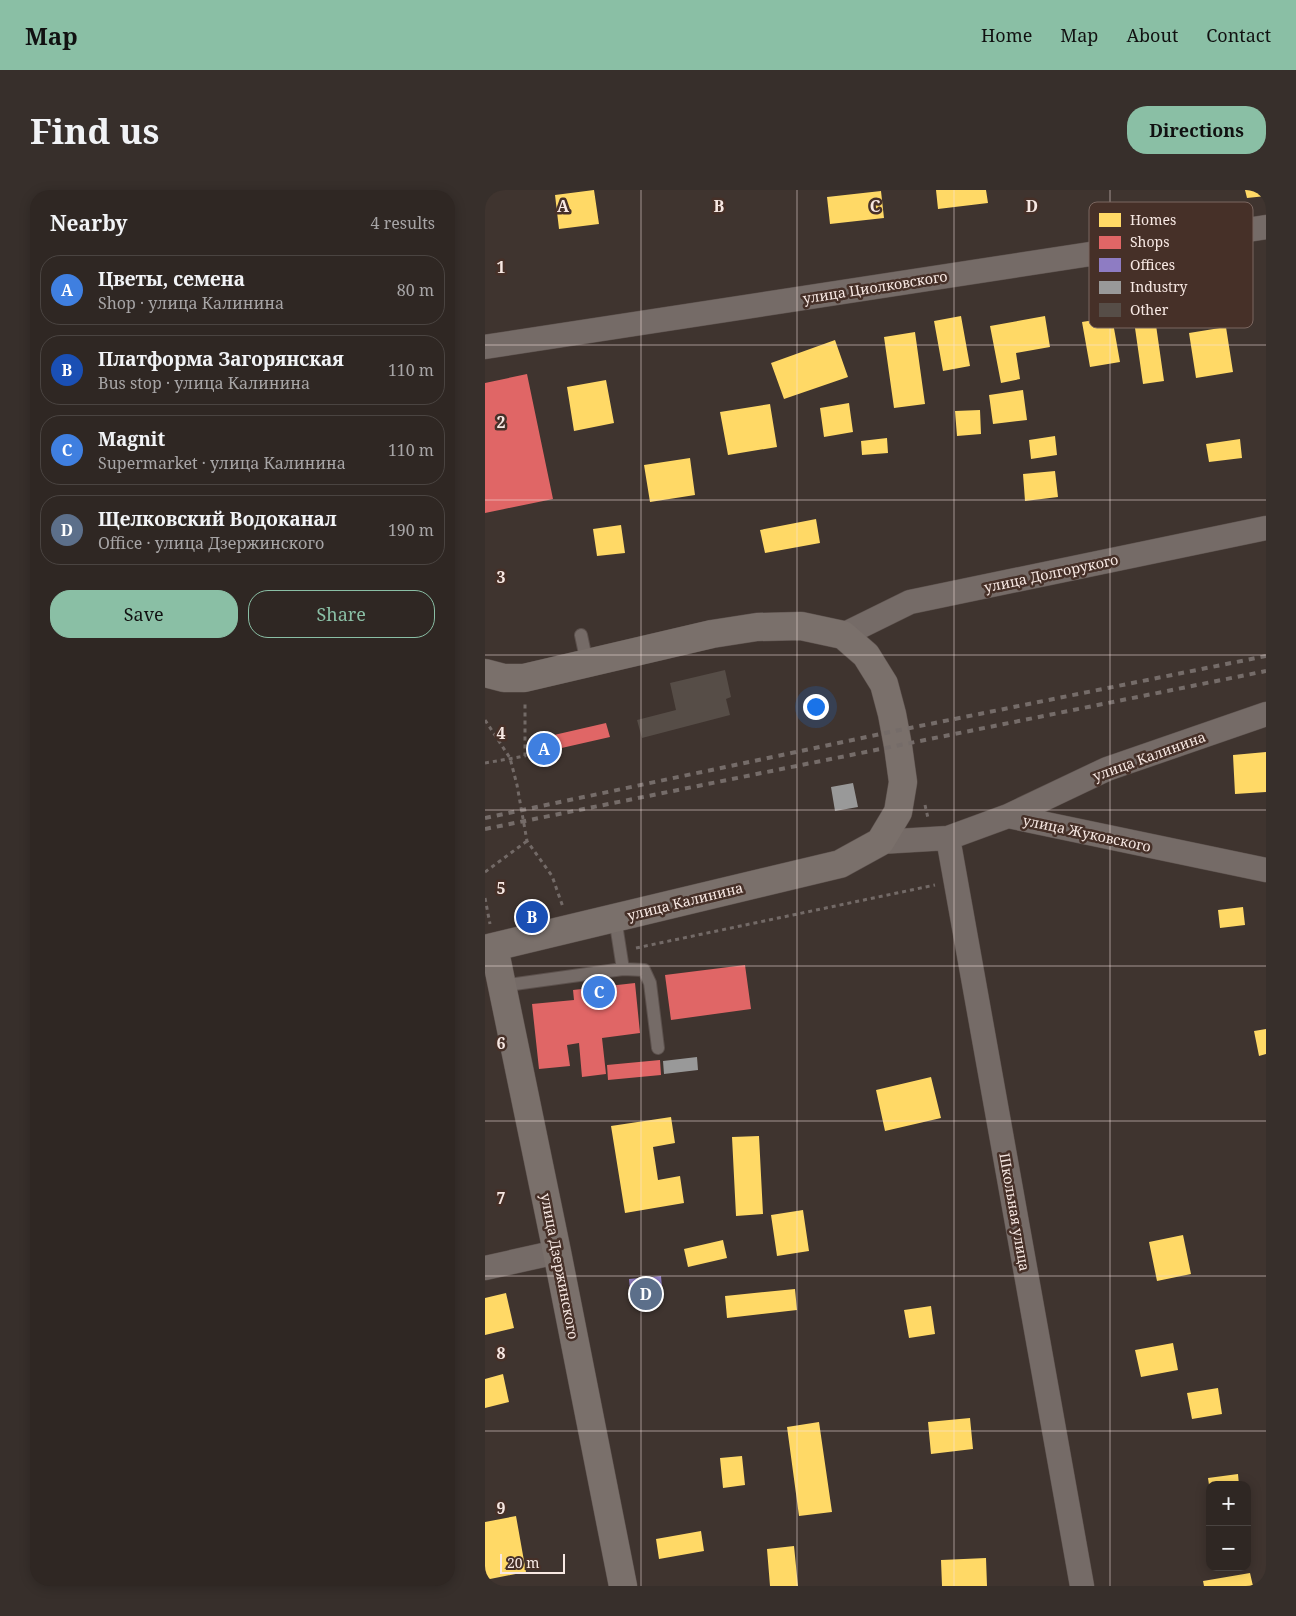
<!DOCTYPE html>
<meta charset="utf-8">
<style>
body{margin:0;font-family:"Noto Serif",serif;background:#372f2b;color:#f1f3f6}
.controls{position:absolute;right:15px;bottom:15px;display:grid;overflow:hidden;border-radius:10px;box-shadow:0 2px 12px #0003}
.controls button{width:45px;height:45px;display:grid;place-items:center;padding:0;border:0;border-bottom:1px solid #4a4441;background:#2f2723;color:#f1f3f6;font:25px sans-serif}
.scale{position:absolute;left:15px;bottom:12px;width:65px;box-sizing:border-box;padding-left:5px;border:2px solid #f7e8e3;border-top:0;font-size:14px;line-height:18px;white-space:nowrap;color:#f7e8e3;-webkit-text-stroke:4px #463028;paint-order:stroke}
.you{position:absolute;left:330px;top:516px;width:18px;height:18px;margin:-12px;border:4px solid #fff;border-radius:50%;background:#1a73e8;box-shadow:0 0 0 8px #1a73e833}
.badge{display:grid;place-items:center;width:32px;height:32px;border-radius:50%;background:#8abfa5;color:#fff;font-size:16px;font-weight:700}
.pin{position:absolute;translate:-50% -50%;border:2px solid #fff;box-shadow:0 1px 5px #0006}
.list{margin:0;padding:0;list-style:none}
h2{display:flex;justify-content:space-between;align-items:center;height:65px;margin:0;padding:0 20px;font-size:21px}
h2 small{font-size:16px;font-weight:400;color:#a7a5a6}
.list li{display:grid;grid-template-columns:32px 1fr auto;gap:15px;align-items:center;box-sizing:border-box;height:70px;margin:0 10px 10px;padding:0 10px;border:1px solid #4a4441;border-radius:20px}
.list b{display:block;font-size:19px;white-space:nowrap}
.list p{margin:0;font-size:16px;white-space:nowrap;color:#a7a5a6}
.list em{font-size:16px;font-style:normal;color:#a7a5a6}
.actions{display:flex;gap:10px;padding:15px 20px}
.actions a{flex:1;padding:11px 0;border:1px solid #8abfa5;border-radius:20px;text-align:center;font-size:18px;color:#8abfa5}
.actions .main{background:#8abfa5;color:#111}
.map{position:relative;flex:none;width:781px;height:1396px;overflow:hidden;border-radius:20px}
header{display:flex;align-items:center;gap:30px;box-sizing:border-box;height:70px;padding:0 25px;background:#8abfa5;color:#111}
header strong{font-size:24px}
nav{display:flex;gap:28px;margin-inline-start:auto;font-size:18px}
.intro{display:flex;align-items:center;justify-content:space-between;box-sizing:border-box;height:120px;padding:0 30px}
h1{margin:0;font-size:35px}
.button{padding:12px 22px;border-radius:20px;background:#8abfa5;color:#111;font-size:18px;font-weight:700}
main{display:flex;gap:30px;padding:0 30px}
aside{flex:1;background:#2f2723;border-radius:20px;box-shadow:0 2px 12px #0003}
.map>svg:first-child{display:block}
.homes{fill:#ffd966}
.shops{fill:#e06666}
.offices{fill:#8e7cc3}
.industry{fill:#999}
.building{fill:#564d47}
.lines{fill:none;stroke-linecap:round;stroke-linejoin:round}
.lane-casing{stroke:#5c514d;stroke-width:14}
.street-casing{stroke:#5c514d;stroke-width:25}
.secondary-casing{stroke:#5c514d;stroke-width:29}
.path{stroke:#736a67;stroke-width:3;stroke-dasharray:4 4;stroke-linecap:butt}
.lane{stroke:#756b67;stroke-width:12}
.street{stroke:#756b67;stroke-width:24}
.secondary{stroke:#7a706b;stroke-width:28}
.rail{stroke:#756c69;stroke-width:4;stroke-dasharray:6 6;stroke-linecap:butt}
.grid{fill:none;stroke:#f7e8e3;stroke-width:1;stroke-opacity:0.55}
.labels{text-anchor:middle;dominant-baseline:central;stroke-width:5;stroke-linejoin:round;paint-order:stroke}
.street-label{font-size:14px;fill:#f7e8e3;stroke:#463028}
.key{fill:#463028;stroke:#7b6760;stroke-width:1}
.key-label{font-size:14px;fill:#f7e8e3}
.grid-label{font-size:16px;text-anchor:middle;font-weight:bold;fill:#f7e8e3;stroke:#463028;stroke-width:5;stroke-linejoin:round;paint-order:stroke}
</style>
<header>
<strong>Map</strong>
<nav><a>Home</a><a>Map</a><a>About</a><a>Contact</a></nav>
</header>
<div class="intro"><h1>Find us</h1><a class="button">Directions</a></div>
<main>
<aside>
<h2>Nearby<small>4 results</small></h2>
<ul class="list">
<li><span class="badge" style="background:#3f7fe0">A</span><div><b>Цветы, семена</b><p>Shop · улица Калинина</p></div><em>80 m</em></li>
<li><span class="badge" style="background:#1a4fb4">B</span><div><b>Платформа Загорянская</b><p>Bus stop · улица Калинина</p></div><em>110 m</em></li>
<li><span class="badge" style="background:#3f7fe0">C</span><div><b>Magnit</b><p>Supermarket · улица Калинина</p></div><em>110 m</em></li>
<li><span class="badge" style="background:#5c6f8a">D</span><div><b>Щелковский Водоканал</b><p>Office · улица Дзержинского</p></div><em>190 m</em></li>
</ul>
<div class="actions"><a class="main">Save</a><a>Share</a></div>
</aside>
<div class="map">
<svg width="781" height="1396" viewBox="0 0 781 1396">
<rect width="100%" height="100%" fill="#3f342f"/>
<path class="homes" d="M109,0L114,34L74,39L70,5Z
M451,0H501L503,13L453,19Z
M760,0H781V6L762,8Z
M396,1L399,28L345,34L342,7Z
M669,121L679,191L658,194L648,124Z
M476,126L485,176L458,181L449,131Z
M560,126L565,157L531,163L535,189L516,193L505,136Z
M627,127L635,172L605,177L597,132Z
M741,137L748,182L711,188L704,143Z
M430,142L440,214L409,218L399,147Z
M350,150L363,187L299,209L286,173Z
M121,190L129,233L89,241L82,197Z
M538,200L542,230L508,234L504,205Z
M364,213L368,242L339,247L335,218Z
M285,214L292,257L243,265L235,222Z
M495,220L496,244L472,246L470,221Z
M570,246L572,265L546,269L544,250Z
M402,248L403,263L377,265L376,251Z
M755,249L757,268L724,272L721,254Z
M205,268L210,305L165,312L159,275Z
M570,281L573,307L540,311L538,284Z
M331,329L335,353L280,363L275,340Z
M136,335L140,363L112,366L108,339Z
M781,562V602L750,604L748,565Z
M758,717L760,735L735,738L733,720Z
M781,839V864L774,866L769,841Z
M446,887L456,928L400,941L391,900Z
M186,927L190,953L168,957L173,990L195,986L199,1013L140,1023L126,936Z
M274,946L278,1024L251,1026L247,947Z
M318,1020L324,1061L292,1066L286,1025Z
M698,1045L706,1084L672,1091L664,1052Z
M238,1050L242,1068L203,1077L199,1059Z
M310,1099L312,1120L242,1128L240,1106Z
M21,1103L29,1138L0,1145V1108Z
M446,1116L450,1144L424,1148L419,1120Z
M688,1153L693,1180L656,1187L650,1160Z
M18,1184L24,1212L0,1218V1189Z
M733,1198L737,1224L707,1229L702,1203Z
M485,1228L488,1259L446,1264L443,1232Z
M334,1232L347,1322L314,1326L302,1237Z
M257,1266L260,1295L238,1298L235,1268Z
M753,1284L754,1295H724L723,1288Z
M31,1326L41,1382L0,1390V1332Z
M216,1341L219,1361L174,1369L171,1349Z
M309,1356L313,1396H285L282,1359Z
M501,1368L502,1396H457L456,1370Z
M765,1383L768,1396H719L718,1391Z"/>
<path class="shops" d="M42,184L68,309L0,323V193Z
M121,533L125,547L59,562L56,548Z
M260,775L266,819L186,830L180,785Z
M150,793L155,843L117,848L121,884L97,887L94,853L82,855L85,876L54,879L47,814L89,810L88,800Z
M175,870L176,885L123,890L122,875Z"/>
<path class="offices" d="M176,1086L178,1108L146,1111L144,1089Z"/>
<path class="industry" d="M368,593L373,617L350,621L346,597Z
M212,867L213,880L179,884L178,871Z"/>
<path class="building" d="M240,480L246,507L241,509L245,525L157,548L152,530L191,520L185,493Z"/>
<g class="lines">
<g class="lane-casing">
<path id="lane" d="M96,445L102,473
M138,779L159,780L165,793L173,858
M16,796L138,779L130,728"/>
</g>
<g class="street-casing">
<path id="street" d="M0,157L781,37
M358,445L425,412L781,338
M523,626L622,579L781,524
M463,648L597,1396
M395,652L463,648L523,626L781,680
M0,1078L72,1062"/>
</g>
<g class="secondary-casing">
<path id="secondary" d="M0,483L19,488H39L227,444L272,437L316,436L358,445L381,465L399,494L407,524L413,556L418,592L413,622L395,652L355,674L0,759
M9,757L72,1062L138,1396"/>
</g>
<path class="path" d="M0,530L25,568L32,595L42,651L67,686L78,717
M0,573L40,566V513
M440,615L443,628
M0,682L42,651
M0,708L5,734
M151,758L450,695"/>
<use href="#lane" class="lane"/>
<use href="#street" class="street"/>
<use href="#secondary" class="secondary"/>
<path class="rail" d="M0,628L410,541L781,466
M0,639L781,481"/>
</g>
<path class="grid" d="M156,0V1396M312,0V1396M469,0V1396M625,0V1396M0,155H781M0,310H781M0,465H781M0,620H781M0,776H781M0,931H781M0,1086H781M0,1241H781"/>
<g class="labels">
<g class="street-label">
<text transform="translate(390 97) rotate(-9)">улица Циолковского</text>
<text transform="translate(566 383) rotate(-12)">улица Долгорукого</text>
<text transform="translate(664 566) rotate(-20)">улица Калинина</text>
<text transform="translate(602 643) rotate(12)">улица Жуковского</text>
<text transform="translate(200 711) rotate(-14)">улица Калинина</text>
<text transform="translate(530 1022) rotate(80)">Школьная улица</text>
<text transform="translate(75 1076) rotate(79)">улица Дзержинского</text>
</g>
</g>
<rect x="604" y="12" width="164" height="126" rx="8" class="key"/>
<rect x="614" y="23" width="22" height="14" fill="#ffd966"/>
<rect x="614" y="46" width="22" height="13" fill="#e06666"/>
<rect x="614" y="68" width="22" height="14" fill="#8e7cc3"/>
<rect x="614" y="91" width="22" height="13" fill="#999"/>
<rect x="614" y="113" width="22" height="14" fill="#564d47"/>
<g class="key-label">
<text x="645" y="35">Homes</text>
<text x="645" y="57">Shops</text>
<text x="645" y="80">Offices</text>
<text x="645" y="102">Industry</text>
<text x="645" y="125">Other</text>
</g>
<g class="grid-label">
<text x="78" y="22">A</text>
<text x="234" y="22">B</text>
<text x="390" y="22">C</text>
<text x="547" y="22">D</text>
<text x="16" y="83">1</text>
<text x="16" y="238">2</text>
<text x="16" y="393">3</text>
<text x="16" y="549">4</text>
<text x="16" y="704">5</text>
<text x="16" y="859">6</text>
<text x="16" y="1014">7</text>
<text x="16" y="1169">8</text>
<text x="16" y="1324">9</text>
</g>
</svg>
<div class="controls">
<button>+</button>
<button>−</button>
</div>
<div class="scale">20 m</div>
<div class="you"></div>
<div class="pin badge" style="left:59px;top:559px;background:#3f7fe0">A</div>
<div class="pin badge" style="left:47px;top:727px;background:#1a4fb4">B</div>
<div class="pin badge" style="left:114px;top:802px;background:#3f7fe0">C</div>
<div class="pin badge" style="left:161px;top:1104px;background:#5c6f8a">D</div>
</div>
</main>
